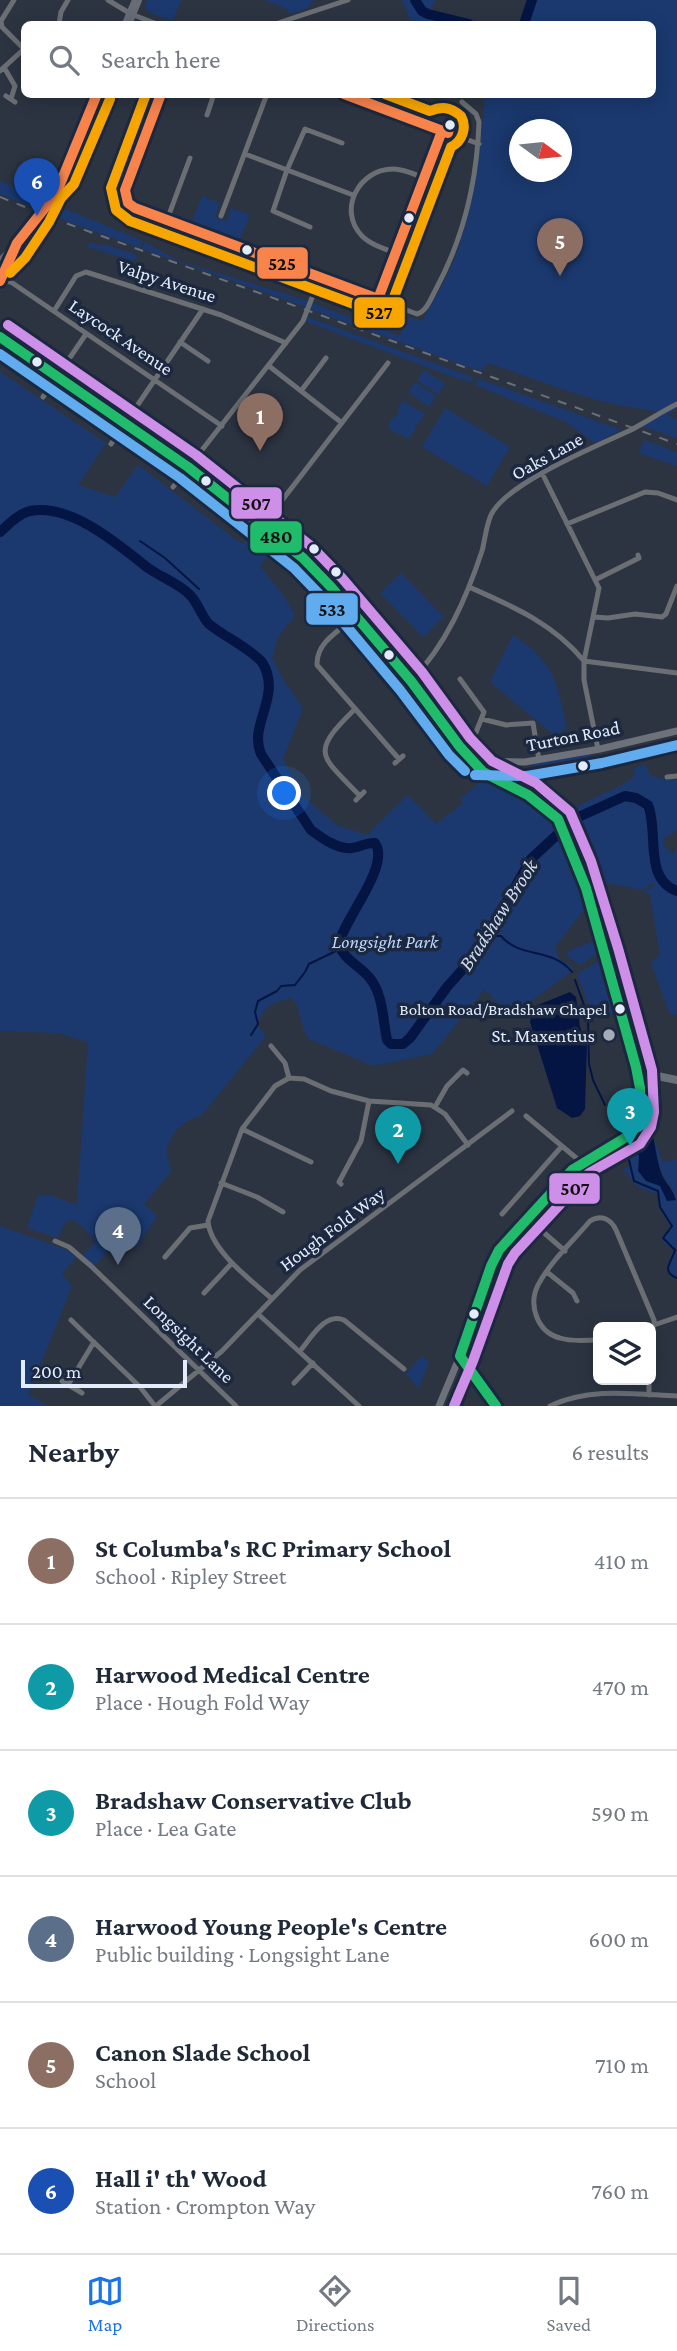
<!DOCTYPE html>
<meta charset="utf-8">
<style>
body{margin:0;font-family:"Crimson Pro",serif;background:#f2f2f3;color:#1f2937}
.controls{position:absolute;right:21px;bottom:21px;display:grid;overflow:hidden;border-radius:10px;box-shadow:0 4px 18px #0003}
.controls button{width:63px;height:63px;display:grid;place-items:center;padding:0;border:0;border-bottom:2px solid #e0e1e3;background:#fff;color:#1f2937;font:35px sans-serif}
.compass{position:absolute;left:509px;top:119px;width:63px;height:63px;border-radius:50%;background:#fff;box-shadow:0 4px 18px #0003;rotate:105deg}
.scale{position:absolute;left:21px;bottom:18px;width:166px;box-sizing:border-box;padding-left:7px;border:4px solid #e3ecfc;border-top:0;font-size:19px;line-height:24px;white-space:nowrap;color:#e3ecfc;-webkit-text-stroke:5px #1b283f;paint-order:stroke}
.you{position:absolute;left:285px;top:794px;width:24px;height:24px;margin:-18px;border:5px solid #fff;border-radius:50%;background:#1a73e8;box-shadow:0 0 0 10px #1a73e833}
.badge{display:grid;place-items:center;width:46px;height:46px;border-radius:50%;background:#1a73e8;color:#fff;font-size:23px;font-weight:700}
.pin{position:absolute;translate:-50% -58px;filter:drop-shadow(0 2px 4px #0008)}
.pin::after{content:'';position:absolute;top:37px;width:24px;height:21px;background:inherit;clip-path:polygon(0 0,100% 0,50% 100%)}
.list{margin:0;padding:0;list-style:none}
h2{display:flex;justify-content:space-between;align-items:center;height:91px;margin:0;padding:0 28px;font-size:30px}
h2 small{font-size:23px;font-weight:400;color:#747a83}
.list li{display:grid;grid-template-columns:46px 1fr auto;gap:21px;align-items:center;box-sizing:border-box;height:126px;padding:0 28px;border-top:2px solid #e0e1e3}
.list b{display:block;font-size:26px;white-space:nowrap}
.list p{margin:0;font-size:23px;white-space:nowrap;color:#747a83}
.list em{font-size:23px;font-style:normal;color:#747a83}
.icon{flex:none;width:38px;height:38px;fill:none;stroke:currentColor;stroke-width:2;stroke-linecap:round;stroke-linejoin:round}
.map{position:relative;flex:none;width:677px;height:1406px;overflow:hidden}
.search{position:absolute;background:#fff;box-shadow:0 4px 18px #0003;left:21px;right:21px;top:21px;height:77px;display:flex;align-items:center;gap:18px;box-sizing:border-box;padding:0 24px;border-radius:10px;color:#747a83;font-size:26px}
.sheet{height:847px;background:#fff}
nav{display:flex;justify-content:space-around;align-items:center;box-sizing:border-box;height:98px;border-top:2px solid #e0e1e3;background:#fff;font-size:19px;color:#747a83}
nav a{display:grid;justify-items:center;gap:4px}
nav .on{color:#1a73e8}
.map>svg:first-child{display:block}
.green{fill:#1b396f;fill-rule:evenodd}
.water{fill:#041544}
.lines{fill:none;stroke-linecap:round;stroke-linejoin:round}
.stream{stroke:#041544;stroke-width:2}
.river{stroke:#041544;stroke-width:10}
.street{stroke:#6b6f74;stroke-width:5}
.secondary{stroke:#6d7179;stroke-width:7}
.primary{stroke:#6a7079;stroke-width:8}
.highway{stroke:#676c77;stroke-width:10}
.rail{stroke:#6a7078;stroke-width:2;stroke-dasharray:9 9;stroke-linecap:butt}
.bus-1-casing{stroke:#1b283f;stroke-width:16}
.bus-2-casing{stroke:#1b283f;stroke-width:16}
.bus-3-casing{stroke:#1b283f;stroke-width:16}
.bus-4-casing{stroke:#1b283f;stroke-width:16}
.bus-5-casing{stroke:#1b283f;stroke-width:16}
.bus-1{stroke:#20bc6c;stroke-width:10}
.bus-2{stroke:#60acee;stroke-width:10}
.bus-3{stroke:#ce8fe9;stroke-width:10}
.bus-4{stroke:#f8844c;stroke-width:10}
.bus-5{stroke:#f7a600;stroke-width:10}
.bus-dot{fill:#e3ecfc;stroke:#1b283f;stroke-width:2.5}
.poi-dot{fill:#a3acbb;stroke:#1b283f;stroke-width:2.5}
.labels{text-anchor:middle;dominant-baseline:central;stroke-width:7;stroke-linejoin:round;paint-order:stroke}
.bus-label{font-size:17px;fill:#e3ecfc;stroke:#1b283f;text-anchor:end}
.street-label{font-size:19px;fill:#e3ecfc;stroke:#1b283f}
.park-label{font-size:19px;font-style:italic;fill:#bed6fe;stroke:#1b283f}
.poi-label{font-size:19px;fill:#e3ecfc;stroke:#1b283f;text-anchor:end}
.water-label{font-size:21px;font-style:italic;fill:#cedaee;stroke:#1b283f}
.line-badge{stroke:#1b283f;stroke-width:2.5}
.pale-badge-label{font-size:19px;text-anchor:middle;font-weight:bold;fill:#111}
</style>
<div class="map">
<svg width="677" height="1406" viewBox="0 0 677 1406">
<rect width="100%" height="100%" fill="#2c3442"/>
<path class="green" d="M147,0H181L173,21L148,12L145,6Z
M264,0H313L308,8L291,14L285,8Z
M402,0H436L429,11L423,16L426,19L449,24H412Z
M537,0H677V409L667,415L677,419V438L642,426L659,412C637,407 615,406 594,399C558,389 523,375 489,363L480,371L310,309L312,303L400,336L408,317L422,321C434,299 448,277 456,254C476,202 480,150 485,95L652,94V24H528ZM520,130H562V172H520Z
M0,181L39,197L32,207L0,194Z
M202,196L220,203L215,217L226,221L231,208L250,215L240,240L192,222Z
M56,205L143,241L140,248L50,215Z
M89,242L101,246L103,244L137,255L135,261L88,247Z
M145,242L176,260L308,301L306,307L142,249Z
M307,317L475,378L471,382L453,377L305,321Z
M424,370L445,384L438,394L417,380Z
M0,372L106,443L78,485L115,497L138,465L242,544L256,527L276,544L260,566L284,596L295,616L279,635L272,658L286,684L303,708L283,759L303,796L337,825L367,835L408,795L436,824L463,803L460,799L483,780C501,789 521,797 537,809C567,830 575,875 586,907L555,947L559,959L572,966L573,970L525,1006L523,1014L517,1019L484,990L432,1054L373,1066L309,1039C299,1027 303,1008 291,998C272,1003 263,1006 257,1026L266,1036L201,1116C184,1120 171,1131 167,1150C166,1156 170,1166 171,1172L144,1204L157,1216L137,1247L122,1235L93,1268L81,1257L96,1241L75,1220L66,1221L58,1238L27,1228L38,1195L52,1196L77,1205L88,1042L57,1033L0,1031Z
M479,379L622,430L595,443L566,422L475,385Z
M415,382L436,396L429,407L408,392Z
M403,401L425,414L418,425L416,424L414,427L416,429L409,439L389,429L388,426L394,416H397L399,413L397,411Z
M445,408L510,447L487,486L422,447Z
M644,440L677,452V466L639,453Z
M401,573L444,617L423,637L380,593Z
M513,635C556,664 557,681 567,729L562,730V734L554,735L490,682Z
M590,753L593,766C576,775 553,774 535,769L533,764Z
M645,764L650,775L666,780H677V831L666,836L663,844L673,854L677,846V1015L670,1014L651,963L660,955L650,894L642,892L655,886L653,883L642,890L609,883L598,886L596,879L599,869L592,861L581,860L565,812L622,785L635,776L632,769Z
M595,940L599,953L580,965L568,957L566,952Z
M602,959L616,1013L594,1019L577,974Z
M640,1133L648,1140L653,1135L662,1162L677,1159V1279C660,1272 669,1263 674,1251L663,1242L662,1237L671,1228L659,1207L657,1194C650,1191 640,1189 634,1183C630,1178 629,1174 622,1170L631,1165L629,1156L637,1151L635,1148L640,1145L635,1137ZM655,1139C653,1157 662,1176 673,1190L638,1171L640,1157Z
M0,1226L67,1250L76,1257L62,1274L72,1286L28,1395L48,1406H0Z
M422,1356L429,1362L419,1388L406,1374Z"/>
<path class="water" d="M570,992L576,997L580,1027L587,1043L585,1109L580,1116L572,1118L557,1108L530,1022L533,1007Z
M653,1136C656,1149 657,1162 662,1175C666,1184 673,1189 676,1200L667,1201L660,1186L646,1181L638,1171L639,1157L637,1151Z"/>
<g class="lines">
<path class="stream" d="M140,541L165,558L199,589
M488,936H501C520,959 552,947 572,972
M575,980L588,1016L589,1064L593,1080L605,1105
M251,1035L258,1024L255,1012L258,1001L277,991L281,986L295,985L305,972L309,964L340,949
M628,1156L634,1181L658,1191L660,1207L672,1226L663,1238L675,1250C672,1262 660,1271 677,1278"/>
<path class="river" d="M415,0L422,11L428,14L469,24
M524,24L532,0
M0,532C9,524 18,514 30,511C71,503 119,545 148,568C161,577 179,584 189,594C198,602 201,616 209,624C226,638 247,646 262,662C283,696 248,724 261,754L311,830C322,838 338,850 352,848C361,847 366,842 375,843C391,866 343,920 339,944C343,960 363,967 372,981C383,997 383,1021 387,1040L391,1044H403L410,1038L447,987L479,951L531,859L574,819L625,796L636,798L648,805C659,831 643,879 677,891"/>
<path class="street" d="M14,0L1,21L2,27L24,49
M108,0L131,14L157,24
M59,24L61,12L68,0
M275,24L348,0
M5,69L15,86L11,99
M0,71L24,49
M161,94L125,190L126,198L131,206L417,314C427,311 431,298 436,289C464,237 477,181 479,122L476,114L462,102
M343,94L479,144
M6,96L15,102
M207,115L214,94
M407,118L416,94
M245,154L353,195
M221,216L267,94
M167,220L190,158
M310,227L273,211L287,170L305,129L342,143
M396,253C385,249 371,245 362,236C337,210 359,169 393,169C404,169 414,174 424,178
M0,280L11,282L222,426
M378,299L442,131
M54,311L76,276L86,272L221,315L286,343
M180,342L208,361
M269,366L342,423
M301,391L326,358
M43,397L86,334
M111,444L203,309
M542,473L599,588L584,661L677,673
M173,487L303,321L320,277
M567,524L645,492L658,493L677,500
M263,525L388,363
M595,580L639,558L638,555
M469,587C512,606 553,623 584,661V680L598,749
M356,617C340,630 316,642 317,665L399,759
M594,617L608,618L635,614L662,617L666,614L677,586
M460,679L484,712L467,755
M411,681C446,645 466,599 482,551C485,540 486,526 491,515C506,483 597,446 631,430C646,422 661,412 677,404
M354,710C309,754 321,755 360,796
M482,719L506,725L533,723L539,760
M395,763L403,756
M667,777L677,776
M356,800L364,792
M271,1046L285,1063L289,1078
M435,1107L447,1086L463,1070L467,1073
M526,1116L581,1162
M242,1129L311,1162
M221,1183L257,1197L283,1212
M341,1184L339,1182L361,1141L369,1101
M502,1214L562,1146
M527,1218L565,1251
M55,1241L69,1247L91,1266L236,1406
M165,1257L190,1228L208,1225
M547,1272L573,1293L577,1301
M204,1293L232,1263
M271,1298C251,1280 210,1250 208,1221L242,1129L275,1086L289,1078L304,1079L331,1091L369,1101L431,1105L445,1114L468,1145
M258,1314L359,1406
M71,1320L140,1387L155,1406
M654,1325L677,1317
M598,1340C586,1340 572,1342 560,1338C537,1332 528,1305 538,1285C550,1262 573,1241 590,1221C601,1214 611,1219 616,1230L654,1320V1325L651,1331
M300,1351C311,1338 325,1312 344,1320L404,1369
M62,1381L82,1393
M294,1383L313,1363
M68,1385L94,1342
M649,1395V1380
M156,1406L222,1351L300,1270L512,1111
M550,1406C590,1387 634,1394 677,1396"/>
<path class="secondary" d="M475,761L525,762L600,749L677,731
M460,1356L496,1406
M439,1406L460,1356L495,1258L504,1244L572,1170C592,1153 634,1145 639,1116C641,1102 639,1086 638,1072"/>
<path class="primary" d="M0,337L188,467L303,558L331,587L411,681L460,747L475,761L483,772L528,795L558,819L568,839L586,888L638,1072L677,1080"/>
<path class="highway" d="M127,24L137,0
M37,215L48,206L56,194L97,94
M0,263L13,250L37,215L49,190L60,179
M0,281L10,264L13,251"/>
<path class="rail" d="M0,197L60,221L677,444"/>
<g class="bus-1-casing">
<path id="bus-1" d="M0,337L188,467L303,558L331,587L411,681L460,747L483,772L528,795L558,819L586,888L636,1067L640,1088V1110L634,1129L628,1136L572,1170L499,1250L491,1266L460,1356
M460,1356L496,1406"/>
</g>
<g class="bus-2-casing">
<path id="bus-2" d="M0,354L180,478L294,568L321,596L400,690L449,755L465,771
M475,775L527,776L602,763L677,745"/>
</g>
<g class="bus-3-casing">
<path id="bus-3" d="M8,325L196,455L312,547L342,578L422,672L470,738L492,761L536,783L570,812L591,861L618,948L652,1070L654,1112L651,1127L640,1144L589,1173L515,1253L508,1264L473,1361L454,1406"/>
</g>
<g class="bus-4-casing">
<path id="bus-4" d="M161,94L125,190L128,203L135,208L378,299L442,131
M344,94L448,133L450,125
M0,281L17,243L56,194L97,94"/>
</g>
<g class="bus-5-casing">
<path id="bus-5" d="M146,94L111,188L116,210L130,221L378,313L385,311L391,305L451,147C463,141 467,127 461,116C450,107 442,106 430,111L385,94
M10,273L25,258L49,222L61,198L74,184L110,99"/>
</g>
<use href="#bus-1" class="bus-1"/>
<use href="#bus-2" class="bus-2"/>
<use href="#bus-3" class="bus-3"/>
<use href="#bus-4" class="bus-4"/>
<use href="#bus-5" class="bus-5"/>
</g>
<g class="bus-dot">
<circle cx="450" cy="125" r="6"/>
<circle cx="409" cy="218" r="6"/>
<circle cx="247" cy="250" r="6"/>
<circle cx="37" cy="362" r="6"/>
<circle cx="206" cy="481" r="6"/>
<circle cx="314" cy="549" r="6"/>
<circle cx="336" cy="572" r="6"/>
<circle cx="389" cy="655" r="6"/>
<circle cx="583" cy="766" r="6"/>
<circle cx="620" cy="1009" r="6"/>
<circle cx="474" cy="1314" r="6"/>
</g>
<circle class="poi-dot" cx="609" cy="1035" r="7"/>
<g class="labels">
<g class="bus-label">
<text x="607" y="1009">Bolton Road/Bradshaw Chapel</text>
</g>
<g class="street-label">
<text transform="translate(167 281) rotate(18)">Valpy Avenue</text>
<text transform="translate(121 337) rotate(34)">Laycock Avenue</text>
<text transform="translate(547 456) rotate(-29)">Oaks Lane</text>
<text transform="translate(573 736) rotate(-11)">Turton Road</text>
<text transform="translate(332 1229) rotate(-37)">Hough Fold Way</text>
<text transform="translate(189 1339) rotate(44)">Longsight Lane</text>
</g>
<g class="park-label">
<text x="385" y="941">Longsight Park</text>
</g>
<g class="poi-label">
<text x="595" y="1035">St. Maxentius</text>
</g>
<g class="water-label">
<text transform="translate(498 915) rotate(-57)">Bradshaw Brook</text>
</g>
</g>
<g class="line-badge">
<rect x="256" y="246" width="53" height="34" rx="7" fill="#f8844c"/>
<rect x="353" y="296" width="53" height="33" rx="7" fill="#f7a600"/>
<rect x="230" y="486" width="53" height="34" rx="7" fill="#ce8fe9"/>
<rect x="249" y="520" width="54" height="34" rx="7" fill="#20bc6c"/>
<rect x="305" y="592" width="54" height="34" rx="7" fill="#60acee"/>
<rect x="548" y="1172" width="53" height="33" rx="7" fill="#ce8fe9"/>
</g>
<g class="pale-badge-label">
<text x="282" y="270">525</text>
<text x="379" y="319">527</text>
<text x="256" y="510">507</text>
<text x="276" y="543">480</text>
<text x="332" y="616">533</text>
<text x="575" y="1195">507</text>
</g>
</svg>
<div class="controls">
<button><svg class="icon" aria-label="layers" viewBox="0 0 24 24"><path d="M12 4l9 5-9 5-9-5zM3 14l9 5 9-5"/></svg></button>
</div>
<svg class="compass" viewBox="-18 -18 36 36"><path d="M0-13l5 13h-10z" fill="#e53935"/><path d="M0 13l5-13h-10z" fill="#747a83"/></svg>
<div class="scale">200 m</div>
<div class="you"></div>
<div class="pin badge" style="left:260px;top:451px;background:#8d6e63">1</div>
<div class="pin badge" style="left:398px;top:1164px;background:#0f9aa8">2</div>
<div class="pin badge" style="left:630px;top:1146px;background:#0f9aa8">3</div>
<div class="pin badge" style="left:118px;top:1265px;background:#5c6f8a">4</div>
<div class="pin badge" style="left:560px;top:276px;background:#8d6e63">5</div>
<div class="pin badge" style="left:37px;top:216px;background:#1a4fb4">6</div>
<div class="search"><svg class="icon" aria-label="search" viewBox="0 0 24 24"><circle cx="10" cy="10" r="6"/><path d="M15 15l6 6"/></svg>Search here</div>
</div>
<section class="sheet">
<h2>Nearby<small>6 results</small></h2>
<ul class="list">
<li><span class="badge" style="background:#8d6e63">1</span><div><b>St Columba's RC Primary School</b><p>School · Ripley Street</p></div><em>410 m</em></li>
<li><span class="badge" style="background:#0f9aa8">2</span><div><b>Harwood Medical Centre</b><p>Place · Hough Fold Way</p></div><em>470 m</em></li>
<li><span class="badge" style="background:#0f9aa8">3</span><div><b>Bradshaw Conservative Club</b><p>Place · Lea Gate</p></div><em>590 m</em></li>
<li><span class="badge" style="background:#5c6f8a">4</span><div><b>Harwood Young People's Centre</b><p>Public building · Longsight Lane</p></div><em>600 m</em></li>
<li><span class="badge" style="background:#8d6e63">5</span><div><b>Canon Slade School</b><p>School</p></div><em>710 m</em></li>
<li><span class="badge" style="background:#1a4fb4">6</span><div><b>Hall i' th' Wood</b><p>Station · Crompton Way</p></div><em>760 m</em></li>
</ul>
</section>
<nav>
<a class="on"><svg class="icon" aria-label="map" viewBox="0 0 24 24"><path d="M3 6l6-2 6 2 6-2v14l-6 2-6-2-6 2zM9 4v14M15 6v14"/></svg>Map</a>
<a><svg class="icon" aria-label="directions" viewBox="0 0 24 24"><path d="M12 3l9 9-9 9-9-9zM9 14v-3h6M13 9l2 2-2 2"/></svg>Directions</a>
<a><svg class="icon" aria-label="saved" viewBox="0 0 24 24"><path d="M7 4h10v16l-5-4-5 4z"/></svg>Saved</a>
</nav>
